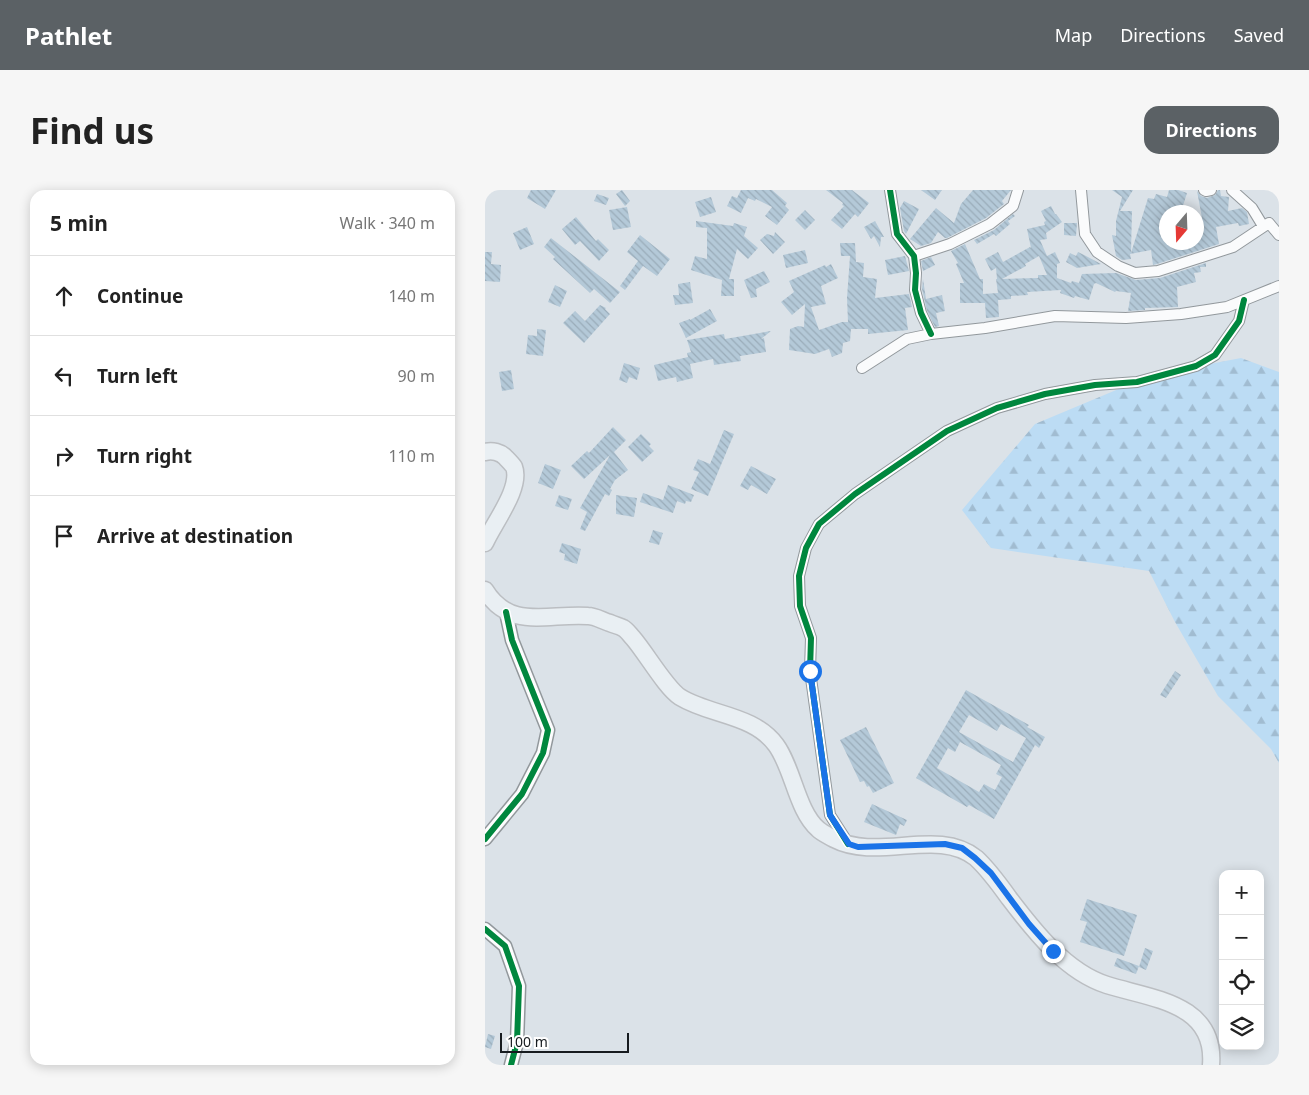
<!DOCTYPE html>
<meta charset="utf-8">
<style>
body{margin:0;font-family:"Noto Sans",sans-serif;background:#f6f6f6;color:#222}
.controls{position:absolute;right:15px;bottom:15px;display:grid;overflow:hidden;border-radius:10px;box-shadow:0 2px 12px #0003}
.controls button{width:45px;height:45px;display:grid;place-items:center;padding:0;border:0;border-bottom:1px solid #e0e0e0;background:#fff;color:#222;font:25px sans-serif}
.compass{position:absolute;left:674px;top:15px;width:45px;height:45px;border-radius:50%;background:#fff;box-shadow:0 2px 12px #0003;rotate:199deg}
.scale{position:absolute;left:15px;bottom:12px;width:129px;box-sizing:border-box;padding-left:5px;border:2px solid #161b1f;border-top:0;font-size:14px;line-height:18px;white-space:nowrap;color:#161b1f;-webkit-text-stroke:4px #fff;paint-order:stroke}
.stop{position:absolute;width:15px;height:15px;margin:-11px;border:4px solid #1a73e8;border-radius:50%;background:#fff}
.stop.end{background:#1a73e8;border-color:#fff;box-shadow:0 1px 5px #0008}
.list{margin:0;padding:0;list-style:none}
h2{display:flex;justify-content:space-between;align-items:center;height:65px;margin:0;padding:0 20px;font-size:21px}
h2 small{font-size:16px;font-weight:400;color:#767676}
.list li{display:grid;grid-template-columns:32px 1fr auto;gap:15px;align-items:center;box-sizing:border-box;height:80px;padding:0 20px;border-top:1px solid #e0e0e0}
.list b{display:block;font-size:19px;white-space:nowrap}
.list em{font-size:16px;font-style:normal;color:#767676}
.icon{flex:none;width:28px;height:28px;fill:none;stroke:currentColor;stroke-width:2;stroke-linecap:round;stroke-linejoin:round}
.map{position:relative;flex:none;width:794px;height:875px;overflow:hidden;border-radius:15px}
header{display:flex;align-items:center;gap:30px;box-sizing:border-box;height:70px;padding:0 25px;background:#5b6165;color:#fff}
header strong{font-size:24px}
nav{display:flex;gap:28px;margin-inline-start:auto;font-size:18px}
.intro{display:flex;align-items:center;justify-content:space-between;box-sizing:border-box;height:120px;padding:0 30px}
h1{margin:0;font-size:35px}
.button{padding:12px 22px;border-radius:15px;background:#5b6165;color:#fff;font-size:18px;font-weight:700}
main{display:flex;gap:30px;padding:0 30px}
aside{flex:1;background:#fff;border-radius:15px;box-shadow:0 2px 12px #0003}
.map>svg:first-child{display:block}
.forest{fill:url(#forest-firs)}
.building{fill:url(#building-back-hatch);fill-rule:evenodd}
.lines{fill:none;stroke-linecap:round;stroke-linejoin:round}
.minor-casing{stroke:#92989c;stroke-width:12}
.tertiary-casing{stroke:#92989c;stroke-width:15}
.primary-casing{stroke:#bbbec2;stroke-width:19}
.minor{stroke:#fafbfc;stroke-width:10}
.tertiary{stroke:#fafbfc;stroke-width:12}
.primary{stroke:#e9eff3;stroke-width:16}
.cycleway-casing{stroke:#fff;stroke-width:9}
.cycleway{stroke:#00873e;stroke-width:6}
.route{stroke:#1a73e8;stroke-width:6}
</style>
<header>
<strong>Pathlet</strong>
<nav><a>Map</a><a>Directions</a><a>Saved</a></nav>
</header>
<div class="intro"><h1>Find us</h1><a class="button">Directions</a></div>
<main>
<aside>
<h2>5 min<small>Walk · 340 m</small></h2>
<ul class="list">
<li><svg class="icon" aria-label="ahead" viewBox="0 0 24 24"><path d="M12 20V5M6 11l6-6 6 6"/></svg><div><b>Continue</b></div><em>140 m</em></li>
<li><svg class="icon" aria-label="left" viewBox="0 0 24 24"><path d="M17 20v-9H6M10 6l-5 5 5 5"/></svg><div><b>Turn left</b></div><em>90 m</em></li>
<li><svg class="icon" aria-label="right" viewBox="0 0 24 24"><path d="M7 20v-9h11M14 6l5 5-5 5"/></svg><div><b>Turn right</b></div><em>110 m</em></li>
<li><svg class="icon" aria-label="arrive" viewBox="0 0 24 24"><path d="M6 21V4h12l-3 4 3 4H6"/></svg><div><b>Arrive at destination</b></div></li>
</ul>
</aside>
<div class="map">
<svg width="794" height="875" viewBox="0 0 794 875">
<defs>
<pattern id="forest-firs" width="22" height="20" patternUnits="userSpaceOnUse" patternTransform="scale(1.25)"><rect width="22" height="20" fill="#bcdcf4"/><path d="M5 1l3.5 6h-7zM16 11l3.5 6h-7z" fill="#a1bcd1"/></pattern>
<pattern id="building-back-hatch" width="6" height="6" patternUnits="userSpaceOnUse" patternTransform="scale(1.25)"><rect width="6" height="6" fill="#b4c9d8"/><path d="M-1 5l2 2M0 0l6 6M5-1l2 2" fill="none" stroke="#9aacb9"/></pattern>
</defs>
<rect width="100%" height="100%" fill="#dbe2e8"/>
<path class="forest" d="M756,168L794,182V573L786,559L733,506L690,432L664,381L506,358L477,320L550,234L667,185Z"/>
<path class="building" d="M46,0H71L60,19L42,8Z
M137,0L145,11L140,16L131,4Z
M256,0H287L302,13L300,16L304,20L292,35L280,26L287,17L271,9L270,11L263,8L256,23L242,16L247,6L252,8Z
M341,0H367L384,13L373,27L370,24L357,39L346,30L359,16L357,15L358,13Z
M436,0H457L450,10Z
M488,0H526L517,11L519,14L501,28L462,48H460L453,42L446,53L436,56L425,49L451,18L469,33L476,14Z
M627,0H648L635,21H647L646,63L663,8L669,9L671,4L682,7L684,0H693L702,3L696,22H682V52H712V29L717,28L712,1L716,6L722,8L730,5L733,0H735L736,6L744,7L743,21L757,18L762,22L764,34L754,36L753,33L731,37L734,54L672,74L668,75L666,60L645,64L646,69L637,70L631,66L627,45L631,46V31L637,7Z
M112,4L124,8L121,15L109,11Z
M226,7L231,22L215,27L210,12Z
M419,11L434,19L421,44L419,41L415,18Z
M566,16L570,24H571L577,32L561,43L562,49L555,50L562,66L570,62L575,73L572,74V88L586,93L587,91L594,93L597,84L631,83L651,90L675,88L721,73V77H715L716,82L709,83L711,92L692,97L693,117L660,118V120L643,121L646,103L631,101L630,102L611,93L609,94L604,110L590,106L589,108L575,103L576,100L542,102L543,105L526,106V109L513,110L514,127L501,128L500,113H475V93H479L471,74L473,73L466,61L480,54L495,89H498V104L513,103L511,89H512L511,78L506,81L500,69L513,62L518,72L545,57L546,58L542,39L560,35L559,32L561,31L556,21ZM554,66L562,85H553V88L517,89L541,76L540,74Z
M142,17L146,37L128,40L124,20Z
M320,20L330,30L320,40L310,30Z
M528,24L530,26L523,31L525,34L511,46L509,44L492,54L489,50L509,40Z
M91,27L111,51L113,49L124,60L114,71L95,51L90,55L77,39Z
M211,31L248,36L249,33L262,37L259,46L273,58L263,69L252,59L244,89H249V106H236L237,90L206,80L210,66L222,69V38L211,37Z
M390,31L399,47H396L395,57L389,46L386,49L379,37Z
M579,33H592L591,46L579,45Z
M42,37L49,54L35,60L28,43Z
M290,42L300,52L288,64L275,50L282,44L289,46Z
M155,45L185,69L172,86L158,76L140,100L135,96L153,71L142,62Z
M66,48L135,102L125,113L109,99L105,103L68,69L70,67L59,57Z
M355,53H370L371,72L379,73L378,87L392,89L390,108L424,104L427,117L420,118L423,140L383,144V139H366L365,151L358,153L357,163L347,167L344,159L330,164L304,160L305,139L313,136L319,137L320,114L307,125L296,112L309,102L304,91L340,75L341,77L346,74L353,88L336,96L341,114L326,117L334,140L357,132H363L362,108L365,66H356Z
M320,60L323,73L301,78L298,65Z
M0,62H7L6,74L16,75L15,92L0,91Z
M593,62L601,66L616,74L592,78L581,72L585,63L591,66Z
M420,66L424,81L403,85L400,70Z
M446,67L450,75L438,81L436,71Z
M279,81L285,92L271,99L272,107L266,108L259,90Z
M438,89L441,109L457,105L460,121L451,123L454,136L450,137L442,121L437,99Z
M205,92L208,113L190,115L188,105H194L193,94Z
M70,95L82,101L75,117L63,112Z
M115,115L121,118L120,119L125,124L99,153L78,133L90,121L100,131Z
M225,119L232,131L201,148L194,133L205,129V130Z
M52,139L61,140L58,166L41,164L43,145L52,146Z
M286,141L276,149L279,148L281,162L255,166L256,171L229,175L228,169L205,174L208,188L192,192L191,187L173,191L169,175L203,167L202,163L206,162L202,150L239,144L240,149Z
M139,173L155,178L152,190L144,187L142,193L134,190Z
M26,180L29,199L17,201L14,182Z
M128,237L141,250L129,262L143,280L130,290L125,299L127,300L124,306L120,304L100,341L95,339L102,322L95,318L125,265L99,289L86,276L102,261L104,263Z
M239,240L249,244L223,306L206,299L214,282L208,280L213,269L225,274Z
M156,244L166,254L164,256L169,261L157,272L143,257Z
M60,274L76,280L68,299L53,293Z
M266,276L291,289L282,304L266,295L263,300L255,296Z
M183,295L209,305L206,312L201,311L200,314L192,311L188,323L155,312L158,303L178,310Z
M74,305L87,309L83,320L70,316Z
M131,305L152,308L149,327L131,324Z
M168,340L178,343L174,355L164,352Z
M77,353L96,359L92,374L79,370L80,364L74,362Z
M690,481L696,485L681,508L675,505Z
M481,500L544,535L542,537L560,547L554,558L550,555L509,629L484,615L482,617L431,588ZM484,525L512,541L516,534L541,548L528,572L474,542ZM475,552L516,575L511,584L517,587L510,600L499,594L494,602L452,578L463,558L470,562Z
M381,537L409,593L388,603L384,596L382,597L379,591L375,592L355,550Z
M387,614L422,630L419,636L415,634L411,645L379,632Z
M602,709L652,725L639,766L595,752L602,732L595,730Z
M660,758L668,761L661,780L654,777Z
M632,768L654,776L651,784L629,776Z
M3,844L10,846L6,859L0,857Z"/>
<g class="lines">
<g class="minor-casing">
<path id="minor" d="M405,0L412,44L429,66L431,83L430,100L436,123L446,144
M596,0L600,44L612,62L633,76L650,83L673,81L748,57L784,33
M719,0L721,1L726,0
M747,0L767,18L778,36
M784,33L794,45
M429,66L465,54L505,34L528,16L533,0
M377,178L422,149L446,144L500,138L570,126L641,128L696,124L742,117L794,96
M363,653L345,625L325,481L326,448L315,416L314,386L321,358L334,334L370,304L462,241L512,218L560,204L610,195L652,192L711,176L730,165L754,131L759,110"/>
</g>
<g class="tertiary-casing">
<path id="tertiary" d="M0,649L37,604L58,563L63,540L27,450L21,422
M0,739L20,756L34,796L32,852L26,875"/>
</g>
<g class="primary-casing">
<path id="primary" d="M0,262C7,260 16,262 21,268C24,271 27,274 29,277C37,298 8,334 0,353
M0,400C25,441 63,423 103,426C110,426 118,431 125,433C129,435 135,436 138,438C142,440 145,445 148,448C161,463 181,498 195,507C226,526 268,524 291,555C308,578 312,621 333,639C337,643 344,646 349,649C393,672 453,637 491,668C504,680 514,694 524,708C549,741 581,782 622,795C667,809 731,813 726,875"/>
</g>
<use href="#minor" class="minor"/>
<use href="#tertiary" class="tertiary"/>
<use href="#primary" class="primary"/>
<g class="cycleway-casing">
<path id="cycleway" d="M405,0L412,44L429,66L431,83L430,100L436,123L446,144
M0,649L37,604L58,563L63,540L27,450L21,422
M363,654L345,625L325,481L326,448L315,416L314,386L321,358L334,334L370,304L462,241L512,218L560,204L610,195L652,192L711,176L730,165L754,131L759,110
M0,739L20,756L34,796L32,852L26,875"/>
</g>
<use href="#cycleway" class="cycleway"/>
</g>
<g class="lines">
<path class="route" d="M325,481L345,625L364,654L373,657L460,654L477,658L490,668L506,683L544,734L568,761"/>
</g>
</svg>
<div class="controls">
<button>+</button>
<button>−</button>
<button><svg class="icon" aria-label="locate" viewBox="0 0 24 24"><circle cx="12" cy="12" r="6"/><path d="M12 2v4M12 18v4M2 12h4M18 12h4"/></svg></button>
<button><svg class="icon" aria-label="layers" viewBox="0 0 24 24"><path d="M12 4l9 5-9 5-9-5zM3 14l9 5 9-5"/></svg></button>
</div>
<svg class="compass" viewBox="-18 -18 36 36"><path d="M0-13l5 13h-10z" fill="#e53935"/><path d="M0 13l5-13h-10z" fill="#767676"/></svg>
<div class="scale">100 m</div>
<div class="stop" style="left:325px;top:481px"></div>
<div class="stop end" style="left:568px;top:761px"></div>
</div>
</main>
